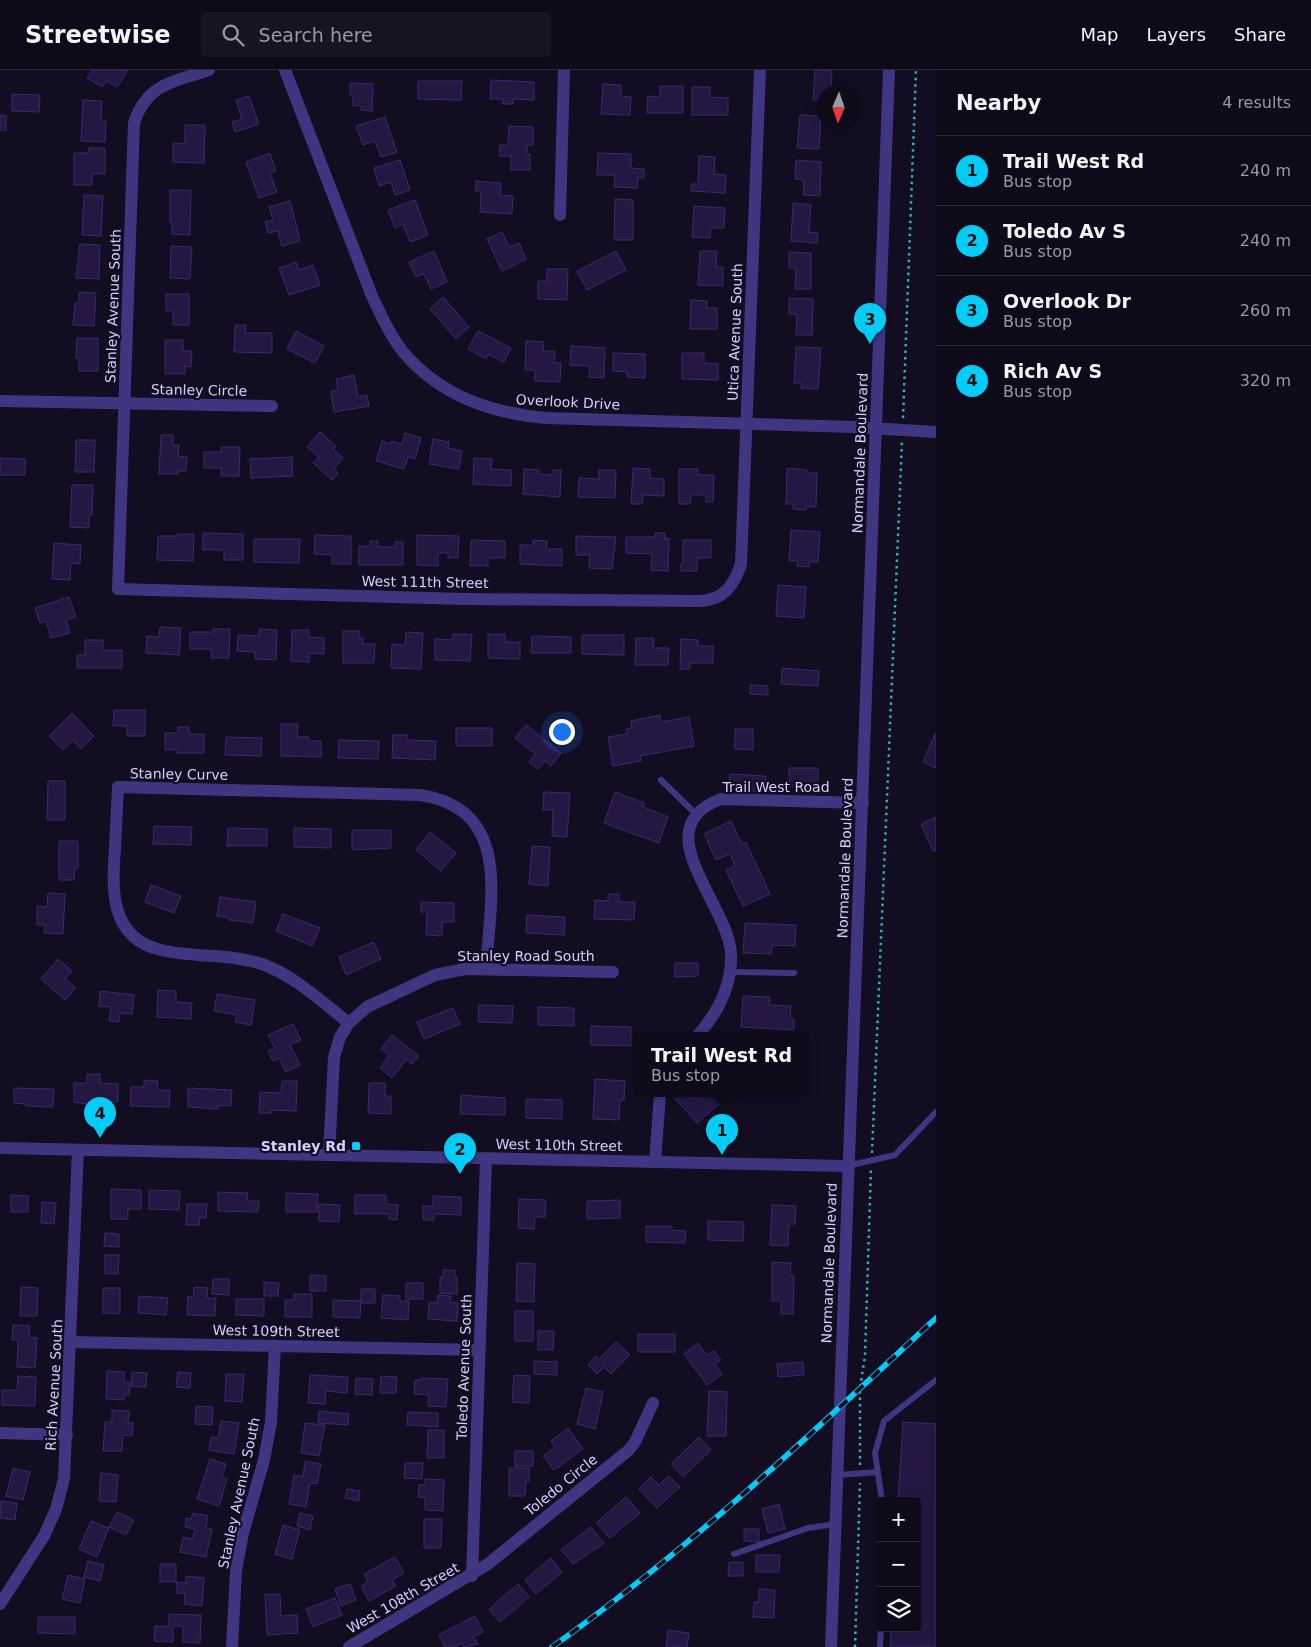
<!DOCTYPE html>
<meta charset="utf-8">
<style>
body{margin:0;font-family:"DejaVu Sans",sans-serif;background:#171322;color:#f1f3f6}
.controls{position:absolute;right:15px;bottom:15px;display:grid;overflow:hidden;border-radius:5px;box-shadow:0 2px 12px #0003}
.controls button{width:45px;height:45px;display:grid;place-items:center;padding:0;border:0;border-bottom:1px solid #2e2b38;background:#0e0a19;color:#f1f3f6;font:25px sans-serif}
.compass{position:absolute;left:816px;top:15px;width:45px;height:45px;border-radius:50%;background:#0e0a19;box-shadow:0 2px 12px #0003;rotate:182deg}
.you{position:absolute;left:561px;top:661px;width:18px;height:18px;margin:-12px;border:4px solid #fff;border-radius:50%;background:#1a73e8;box-shadow:0 0 0 8px #1a73e833}
.badge{display:grid;place-items:center;width:32px;height:32px;border-radius:50%;background:#00ccf8;color:#111;font-size:16px;font-weight:700}
.pin{position:absolute;translate:-50% -41px;filter:drop-shadow(0 1px 2px #0008)}
.pin::after{content:'';position:absolute;top:26px;width:18px;height:15px;background:inherit;clip-path:polygon(0 0,100% 0,50% 100%)}
.popup{position:absolute;left:634px;top:962px;width:175px;height:65px;box-sizing:border-box;display:grid;place-content:center;border-radius:5px;background:#0e0a19;filter:drop-shadow(0 1px 4px #0005);font-size:16px;white-space:nowrap;color:#9b9aa2}
.popup b{font-size:19px;color:#f1f3f6}
.popup::after{content:'';position:absolute;left:50%;top:100%;margin-left:-10px;border:10px solid transparent;border-top-color:#0e0a19}
.list{margin:0;padding:0;list-style:none}
h2{display:flex;justify-content:space-between;align-items:center;height:65px;margin:0;padding:0 20px;font-size:21px}
h2 small{font-size:16px;font-weight:400;color:#9b9aa2}
.list li{display:grid;grid-template-columns:32px 1fr auto;gap:15px;align-items:center;box-sizing:border-box;height:70px;padding:0 20px;border-top:1px solid #2e2b38}
.list b{display:block;font-size:19px;white-space:nowrap}
.list p{margin:0;font-size:16px;white-space:nowrap;color:#9b9aa2}
.list em{font-size:16px;font-style:normal;color:#9b9aa2}
.icon{flex:none;width:28px;height:28px;fill:none;stroke:currentColor;stroke-width:2;stroke-linecap:round;stroke-linejoin:round}
.map{position:relative;flex:none;width:936px;height:1577px;overflow:hidden}
header{display:flex;align-items:center;gap:30px;box-sizing:border-box;height:70px;padding:0 25px;background:#0e0a19;border-bottom:1px solid #2e2b38}
header strong{font-size:24px}
nav{display:flex;gap:28px;margin-inline-start:auto;font-size:18px}
.search{width:350px;height:45px;background:#171322;display:flex;align-items:center;gap:12px;box-sizing:border-box;padding:0 18px;border-radius:5px;color:#9b9aa2;font-size:19px}
main{display:flex}
aside{flex:1;background:#0e0a19}
.map>svg:first-child{display:block}
.building{fill:#241843;stroke:#3d296f}
.lines{fill:none;stroke-linecap:round;stroke-linejoin:round}
.path{stroke:#2ab3b5;stroke-width:2.5;stroke-dasharray:2.5 4;stroke-linecap:butt}
.service{stroke:#3f3682;stroke-width:6}
.minor{stroke:#3f3682;stroke-width:12}
.tertiary{stroke:#3f3682;stroke-width:12}
.rail-casing{stroke:#00ccf8;stroke-width:5.5}
.rail{stroke:#120d21;stroke-width:4;stroke-dasharray:11;stroke-linecap:butt}
.poi-dot{fill:#00ccf8;stroke:#120d21;stroke-width:2}
.labels{text-anchor:middle;dominant-baseline:central;stroke-width:4.5;stroke-linejoin:round;paint-order:stroke}
.street-label{font-size:14px;fill:#d7cdff;stroke:#120d21}
.poi-label{font-size:14px;font-weight:bold;fill:#d7cdff;stroke:#120d21;text-anchor:end}
</style>
<header>
<strong>Streetwise</strong>
<div class="search"><svg class="icon" aria-label="search" viewBox="0 0 24 24"><circle cx="10" cy="10" r="6"/><path d="M15 15l6 6"/></svg>Search here</div>
<nav><a>Map</a><a>Layers</a><a>Share</a></nav>
</header>
<main>
<div class="map">
<svg width="936" height="1577" viewBox="0 0 936 1577">
<rect width="100%" height="100%" fill="#120d21"/>
<path class="building" d="M92,0H128L117,17L106,11L102,17L87,8Z
M815,0H832L831,22H824V31L813,30Z
M491,10L534,12V30L513,29V34H503V29H490Z
M418,11H462L461,30L418,29Z
M350,13L373,14L372,41L361,40V36H353V25H350Z
M603,14L621,15V26L631,27L630,45L601,44Z
M660,16H683V43H647L648,26L660,27Z
M692,17H710V27L728,28V45H692Z
M12,24L40,25L39,42L12,41Z
M249,26L259,54L235,62L232,52L242,49L236,30Z
M83,30L102,31L101,50H106L105,72L81,71Z
M0,45L6,46V61L0,60Z
M800,45L821,46L819,79L797,78Z
M385,47L397,82L381,87L375,71L363,75L356,56Z
M185,55H205L204,93L173,92V73L185,74Z
M509,56L533,57V75H527V84H530V100H511V86H499L500,75H508Z
M89,78H105V104H92V115H74V83H88Z
M270,83L276,101L270,103L277,122L259,128L246,92Z
M598,83L631,84V98L644,99V108L638,107L637,118L614,117L615,105H597Z
M699,86L715,87L714,104L726,105L725,123L691,121V114H698Z
M400,90L410,120L395,125L391,112L379,116L374,98Z
M796,90L821,92L820,126L803,125L804,110L795,109Z
M476,111L501,113L500,125L513,126L512,144L480,142L481,121H475Z
M170,120H191L190,165L172,164V152H170Z
M84,125L103,126L101,166L82,165Z
M615,129L633,130V170H614Z
M415,130L428,165L410,172L403,154L395,158L388,140Z
M290,131L300,171L282,176L278,161L268,163L265,152L273,150L269,137Z
M793,133L811,135L809,162L818,163L817,173L791,171Z
M694,136L725,138L724,158H711L710,168L692,167Z
M502,162L509,177L519,173L526,189L502,201L487,169Z
M80,174L100,175L99,209L76,208Z
M171,176L192,177L190,209L170,208Z
M434,181L447,212L431,219L424,204L416,207L409,192Z
M616,181L626,200L587,220L577,201Z
M700,181H717L716,197H723V216L698,215Z
M789,182L811,183V219H795L796,199L789,198Z
M296,192L299,200L313,195L320,215L289,225L279,198Z
M547,199H568L567,230L538,229V211H547Z
M79,222L96,223L94,256L73,255L75,233H79Z
M166,224H189V255H173V241H166Z
M443,227L469,257L456,269L430,239Z
M789,228L813,229L812,265H796L797,244H789Z
M691,230L707,231V238H717V259H690Z
M235,255H246L245,263H272V283L234,282Z
M296,261L324,276L315,293L287,279Z
M478,261L511,278L504,292L488,284L486,289L468,279Z
M77,268H98V301H79V288H76Z
M165,270H183V281H192L191,297L185,296V304H165Z
M526,271L544,272L543,281H555L554,293H561L560,312L535,311V300H525Z
M571,276L605,278L604,308L589,307L590,296L570,295Z
M796,277L821,278L818,319L801,318L802,313H794Z
M613,283L645,284V308L627,307V302L613,301Z
M682,283H704V293L718,294V310L682,309Z
M354,305L358,327L367,325L369,336L334,342L331,321L338,320L336,309Z
M320,362L336,376L333,379L343,388L334,399L338,403L332,410L313,393L319,387L307,377Z
M405,363L421,368L415,389L408,387L404,399L376,391L382,371L390,374L391,371L402,374Z
M161,365H173V375H179L178,386L187,387L186,401H178V404H159Z
M433,369L449,372L448,378L462,381L459,399L429,394Z
M76,370H95L94,402H75Z
M221,377H240L239,406H221V398H204V382H221Z
M292,387L293,406L251,408L250,389Z
M0,388L25,389V405H0Z
M474,388L492,389L491,399L512,400L511,416L473,414Z
M633,398L650,399V408L664,409V426L643,425L642,434H631Z
M787,398L807,400V403H817L816,437L806,436V440L793,439V434H786Z
M524,399L539,400V404L552,405V400H561L560,427L523,424Z
M679,399H698V405H714L713,432H706V425H691L690,434H679Z
M599,400H616L615,428L578,427L579,408L599,409Z
M72,415H93L92,445H89V458L70,457Z
M791,460L820,462L818,492H809V497L797,496L798,491H789Z
M203,463L243,464V490H224V480H203Z
M655,463H665V469L669,468L668,501L651,500L652,484L626,483V467H655Z
M177,464H194L193,491L157,490L158,466H177Z
M315,465L351,466V494H332V485L314,484Z
M417,465L459,466L458,488H448V483H438V496L417,495Z
M576,466L616,467L612,499L589,498L590,485H576Z
M254,469H300L299,493L254,492Z
M471,470L505,471V488H488V496H470Z
M533,470L547,471L546,479H562V496L520,494V475H533Z
M683,470H711V488H697V501H681V493H683Z
M370,471H378V477H395V472H403V495H359V476H370Z
M54,473L81,475L80,494L71,493L70,510L52,509Z
M778,515L806,517L804,548L776,546Z
M69,527L76,547L66,550L70,563L51,568L46,551L40,553L35,538Z
M160,557L181,558L179,585L146,583L147,566L159,567Z
M213,559H230L229,588H211V579H190V562H213Z
M259,559L277,560L276,590L255,589V582L237,581L238,565L259,566Z
M292,560H309V567L324,568V584L309,583V592L291,591Z
M343,561H359V568H363V574H375L374,593H343Z
M406,562L423,563L421,599L391,598L392,574L405,575Z
M453,564H472L470,591L435,590V569L452,570Z
M488,564H505V572H520V589L488,588Z
M582,565H624V585L582,584Z
M532,566L571,567V583H531Z
M636,568H654L653,578H669L668,595H635Z
M681,569L698,570V576H713V593H690V599H680Z
M85,570H103V580H122V598H77V585H85Z
M782,598L819,601L818,616L781,614Z
M750,615L768,616V625L750,624Z
M114,640H145V666H127V656H113Z
M72,643L94,666L81,679L73,670L63,680L49,666Z
M660,645L661,652L689,647L694,676L640,686L641,691L613,696L608,667L627,664L626,659L632,658L631,651Z
M281,654H298L297,667H309V671H321V687L281,686Z
M526,655L561,683L551,696L545,691L538,699L529,692L535,684L515,668Z
M178,657H189V664H204V683H177V680H165V663H178Z
M456,658H492V676H456Z
M735,659H753V680L735,679Z
M935,664H936V698L923,692Z
M393,665H407V670L436,671L435,690L392,688Z
M226,667L262,668L261,686L225,685Z
M339,670L379,671L378,689L338,688Z
M789,698H818V716H789Z
M730,704L766,706L765,722L729,720Z
M48,711H65V750H47Z
M544,722L570,723L567,767L552,766L553,740H543Z
M615,722L644,733L643,737L668,747L659,773L604,753Z
M936,747V780L933,781L921,754Z
M731,751L742,774L746,772L770,824L743,836L726,800L735,796L730,784L716,790L704,764Z
M154,756L192,757L191,775L153,774Z
M228,758L267,759V776H227Z
M294,758L331,759V778L294,777Z
M352,760H391V778L352,780Z
M430,762L456,783L441,801L416,780Z
M59,771H78V798H75L74,810H59Z
M532,776L550,777L548,816L529,814Z
M151,815L181,826L174,843L145,832Z
M48,823L65,824L63,864L44,863L45,855H37V836L47,837Z
M608,824H619V832H635L634,850L594,849L595,830L608,831Z
M220,827L256,832L253,853L229,850L230,848L217,846Z
M421,832L454,833V852H442V866L426,865L427,842H421Z
M283,844L320,858L312,876L276,861Z
M527,845L565,847L564,865L526,863Z
M745,853L796,855L795,876L772,875L771,884L743,883Z
M374,872L381,889L346,905L339,887Z
M58,889L72,901L65,909L76,918L65,930L41,909Z
M675,893H698V906L675,907Z
M158,920L176,921V932L192,933L191,949L157,947Z
M100,921L134,925L132,944L120,943L119,952L109,951L111,937L99,936Z
M217,924L255,930L251,955L235,952L237,945L214,941Z
M743,926L770,927L769,935L791,936L790,949H794V960L741,957Z
M479,935L513,936L512,953L478,952Z
M538,937L574,938V956L538,955Z
M453,938L460,954L424,969L417,952Z
M293,954L301,970L290,975L300,995L286,1002L279,988L273,991L268,981L275,978L268,965Z
M591,956L631,957V976L591,975Z
M392,965L419,986L412,994L406,990L392,1008L380,998L389,985L381,979Z
M87,1004H100V1013L118,1014V1032H100V1036L74,1032V1013H87Z
M595,1009L625,1011L624,1030H620L619,1050L593,1049Z
M144,1010L158,1011L157,1020H170L169,1037L130,1036L131,1017H144Z
M282,1011H297L296,1041L271,1040V1043H259L260,1022L281,1023Z
M369,1013H385V1026H391V1044L368,1043Z
M14,1018L54,1019L53,1037L26,1036V1034L14,1033Z
M188,1018L232,1020L231,1036H218V1039L188,1037Z
M676,1024H686L690,1029L694,1025L693,1024H719L714,1028L719,1034L697,1053L673,1026Z
M461,1025L505,1028V1045L460,1044Z
M526,1029L562,1030V1049L526,1048Z
M111,1119L141,1120V1139H128V1149H111Z
M149,1120L180,1121L179,1140L149,1139Z
M218,1122L248,1123L247,1131H259L258,1142L218,1141Z
M286,1123L318,1124L317,1142H286Z
M11,1125L28,1126V1142H11Z
M355,1125H386V1134L398,1135L397,1150L389,1149V1144H355Z
M433,1126L461,1127V1145L434,1144V1150H423V1136H433Z
M519,1129L546,1130L545,1147H535L534,1159L518,1158Z
M620,1130V1148L587,1149V1131Z
M42,1132L56,1133L54,1154L41,1153Z
M187,1134H207L206,1148H200L199,1155H186Z
M319,1134L340,1135L339,1152L319,1151Z
M772,1135L796,1136L795,1154H789L788,1176L770,1175Z
M708,1151L744,1152L743,1171L708,1170Z
M646,1156H672V1160L686,1161L685,1173L646,1172Z
M105,1163L119,1164V1177L104,1176Z
M105,1185H119L118,1204H105Z
M772,1192L791,1193L790,1206H794L793,1244H781V1231H772Z
M517,1193L535,1194L534,1232L516,1231Z
M443,1200H455V1207H457V1224L440,1223V1207L443,1208Z
M310,1205L326,1206V1221H310Z
M213,1209H229V1225L212,1224Z
M264,1212L279,1213L278,1226H264Z
M406,1213H423V1229H406Z
M21,1217L38,1218L37,1246H20Z
M194,1217L208,1218L207,1228H216L215,1246L187,1245L188,1226L193,1227Z
M103,1218H120V1244L103,1243Z
M361,1219H375V1233H361Z
M294,1224H312V1247H285V1230H294Z
M383,1225L400,1226V1231H409L408,1250L381,1248Z
M438,1225L451,1226L450,1232L458,1233L457,1251L428,1249L429,1232L437,1233Z
M139,1226L168,1228L166,1245L138,1243Z
M236,1229H264V1246L236,1245Z
M333,1230L361,1231L360,1248L333,1247Z
M515,1241H533V1271H515Z
M13,1255L30,1256L29,1267L37,1268L35,1298L17,1297L18,1270H12Z
M538,1261H554L553,1280H538Z
M638,1264H675V1282H638Z
M616,1272L630,1285L611,1304L604,1297L597,1304L588,1295L596,1286L599,1289Z
M698,1273L707,1285L714,1281L721,1290L715,1294L722,1304L707,1315L684,1284Z
M534,1291L557,1292V1305L534,1304Z
M803,1292L804,1305L778,1307L777,1294Z
M107,1301L124,1302V1312H130L129,1325H124V1330L106,1329Z
M132,1302L147,1303L146,1317L131,1316Z
M178,1302L191,1303L190,1318L176,1317Z
M226,1304H244L242,1332L225,1331Z
M310,1305L348,1307L347,1323L326,1321L325,1334L308,1333Z
M514,1305L530,1306L529,1333L512,1332Z
M18,1306L36,1307L35,1336L2,1335V1320H17Z
M381,1306L397,1307L396,1323H380Z
M356,1308L373,1309L372,1325L355,1324Z
M422,1308L448,1309L446,1337L428,1336L429,1325L414,1324L415,1310H422Z
M586,1318L603,1322L595,1359L577,1354Z
M709,1321L727,1322L726,1366H707Z
M196,1336L213,1337L212,1355L195,1354Z
M112,1340L129,1341L128,1353H133L132,1366L123,1365L122,1381H103L105,1352H112Z
M319,1341L349,1344L348,1355L318,1353Z
M408,1342L438,1343V1357L407,1355Z
M221,1351L239,1353L234,1384L209,1380L211,1367L218,1368Z
M903,1352L936,1354V1577H890L891,1558H917V1431H898Z
M305,1353L325,1355L319,1386L301,1383Z
M568,1358L583,1379L554,1400L543,1386L555,1377L551,1371Z
M428,1360H444V1388H427Z
M699,1367L711,1380L683,1407L671,1394Z
M515,1381H533V1396H515Z
M210,1389L226,1394L222,1407L227,1409L219,1436L197,1429Z
M305,1391L321,1394L317,1414L310,1413L306,1437L289,1434L294,1405L303,1407Z
M405,1393H423L422,1409L404,1408Z
M13,1398L30,1402L23,1430L6,1426Z
M509,1398H529V1411H526L525,1426H509Z
M101,1403L118,1405L116,1432L99,1431Z
M669,1406L680,1417L657,1438L639,1419L651,1407L659,1415Z
M425,1409L444,1410L443,1441L425,1440V1428L418,1427L419,1414L425,1415Z
M347,1419L360,1421L359,1431L345,1428Z
M626,1427L640,1443L610,1468L596,1453Z
M1,1431L17,1433L15,1450L0,1448Z
M779,1434L785,1459L768,1463L762,1439Z
M117,1442L134,1450L126,1465L109,1457Z
M193,1443L208,1446L206,1458L212,1459L206,1487L180,1482L183,1467L192,1469L195,1459L185,1457L186,1448L191,1449Z
M300,1443L313,1446L310,1460L297,1456Z
M424,1449H442L441,1478H424Z
M91,1451L109,1458L97,1487L79,1479Z
M283,1455L300,1460L292,1489L275,1484Z
M591,1457L604,1473L573,1494L561,1480Z
M744,1459H759V1472L744,1471Z
M756,1485H780L779,1502H756Z
M395,1487L404,1503L392,1510L396,1516L369,1531L361,1516L368,1512L364,1504Z
M551,1488L562,1502L536,1524L525,1510Z
M88,1491L104,1495L100,1511L84,1507Z
M729,1492H743V1506H728Z
M160,1494H176V1512H160Z
M68,1505L85,1509L80,1533L62,1529Z
M186,1506L204,1508L202,1536L184,1534L185,1524L177,1523V1512L186,1513Z
M350,1514L356,1530L341,1536L335,1519Z
M518,1514L529,1527L500,1552L489,1539Z
M759,1519L775,1520L774,1548L753,1547L754,1532H759Z
M265,1524H280L281,1546L297,1545L298,1563L267,1565Z
M335,1528L342,1545L313,1557L306,1539Z
M169,1544L201,1545L200,1573L183,1572V1556H173V1572L154,1571L155,1556H169Z
M475,1546L483,1562L473,1567L478,1574L464,1577L462,1573L454,1577H445L439,1565Z
M38,1547H75V1564L38,1563Z
M668,1560L689,1563L687,1577H666Z"/>
<g class="lines">
<path class="path" d="M903,348L916,0
M872,1083L902,371
M860,1395V1318L865,1286L871,1098
M855,1577L860,1413"/>
<path class="service" d="M661,710L696,744
M731,902L794,903
M847,1096L895,1085L936,1042
M838,1405L878,1402
M882,1431L875,1383L884,1351L936,1310
M734,1484L808,1458L836,1454
M880,1577L881,1558"/>
<path class="minor" d="M209,0C174,12 147,13 134,53L118,519L464,529L700,531C724,530 734,515 741,494L760,0
M285,0L372,226C381,245 390,266 404,283C441,326 491,343 546,348L854,357L936,362
M560,145L564,0
M0,331L272,336
M349,953C322,932 295,906 262,894C228,883 194,888 161,880C109,868 112,818 115,778C116,757 117,737 118,717L420,725C513,739 490,829 486,899
M697,966C718,943 732,917 731,884C729,834 643,758 721,729L863,733
M329,1085L334,987L340,967L349,953L367,937L435,905L465,899L613,902
M655,1092L660,1024
M71,1272L479,1280
M0,1363L67,1365
M472,1506L486,1089
M0,1534L44,1466L56,1439L64,1409L78,1080
M232,1577L236,1501L243,1463L264,1390L271,1352L275,1276
M349,1577L488,1494L629,1380L635,1372L653,1333"/>
<path class="tertiary" d="M0,1078L847,1096
M831,1577L889,0"/>
<g class="rail-casing">
<path id="rail" d="M552,1577C690,1479 812,1363 936,1248"/>
</g>
<use href="#rail" class="rail"/>
</g>
<rect class="poi-dot" x="351" y="1071" width="10" height="10" rx="2.5"/>
<g class="labels">
<g class="street-label">
<text transform="translate(113 236) rotate(-88)">Stanley Avenue South</text>
<text transform="translate(735 262) rotate(-88)">Utica Avenue South</text>
<text transform="translate(199 320) rotate(1)">Stanley Circle</text>
<text transform="translate(568 332) rotate(3)">Overlook Drive</text>
<text transform="translate(860 383) rotate(-88)">Normandale Boulevard</text>
<text transform="translate(425 512) rotate(1)">West 111th Street</text>
<text transform="translate(179 704) rotate(1)">Stanley Curve</text>
<text x="776" y="717">Trail West Road</text>
<text transform="translate(845 788) rotate(-88)">Normandale Boulevard</text>
<text x="526" y="886">Stanley Road South</text>
<text transform="translate(559 1075) rotate(1)">West 110th Street</text>
<text transform="translate(829 1193) rotate(-88)">Normandale Boulevard</text>
<text transform="translate(276 1261) rotate(1)">West 109th Street</text>
<text transform="translate(464 1297) rotate(-88)">Toledo Avenue South</text>
<text transform="translate(54 1315) rotate(-87)">Rich Avenue South</text>
<text transform="translate(561 1415) rotate(-39)">Toledo Circle</text>
<text transform="translate(239 1423) rotate(-78)">Stanley Avenue South</text>
<text transform="translate(403 1528) rotate(-30)">West 108th Street</text>
</g>
<g class="poi-label">
<text x="346" y="1076">Stanley Rd</text>
</g>
</g>
</svg>
<div class="controls">
<button>+</button>
<button>−</button>
<button><svg class="icon" aria-label="layers" viewBox="0 0 24 24"><path d="M12 4l9 5-9 5-9-5zM3 14l9 5 9-5"/></svg></button>
</div>
<svg class="compass" viewBox="-18 -18 36 36"><path d="M0-13l5 13h-10z" fill="#e53935"/><path d="M0 13l5-13h-10z" fill="#9b9aa2"/></svg>
<div class="you"></div>
<div class="pin badge" style="left:722px;top:1085px">1</div>
<div class="popup"><b>Trail West Rd</b>Bus stop</div>
<div class="pin badge" style="left:460px;top:1104px">2</div>
<div class="pin badge" style="left:870px;top:274px">3</div>
<div class="pin badge" style="left:100px;top:1068px">4</div>
</div>
<aside>
<h2>Nearby<small>4 results</small></h2>
<ul class="list">
<li><span class="badge">1</span><div><b>Trail West Rd</b><p>Bus stop</p></div><em>240 m</em></li>
<li><span class="badge">2</span><div><b>Toledo Av S</b><p>Bus stop</p></div><em>240 m</em></li>
<li><span class="badge">3</span><div><b>Overlook Dr</b><p>Bus stop</p></div><em>260 m</em></li>
<li><span class="badge">4</span><div><b>Rich Av S</b><p>Bus stop</p></div><em>320 m</em></li>
</ul>
</aside>
</main>
